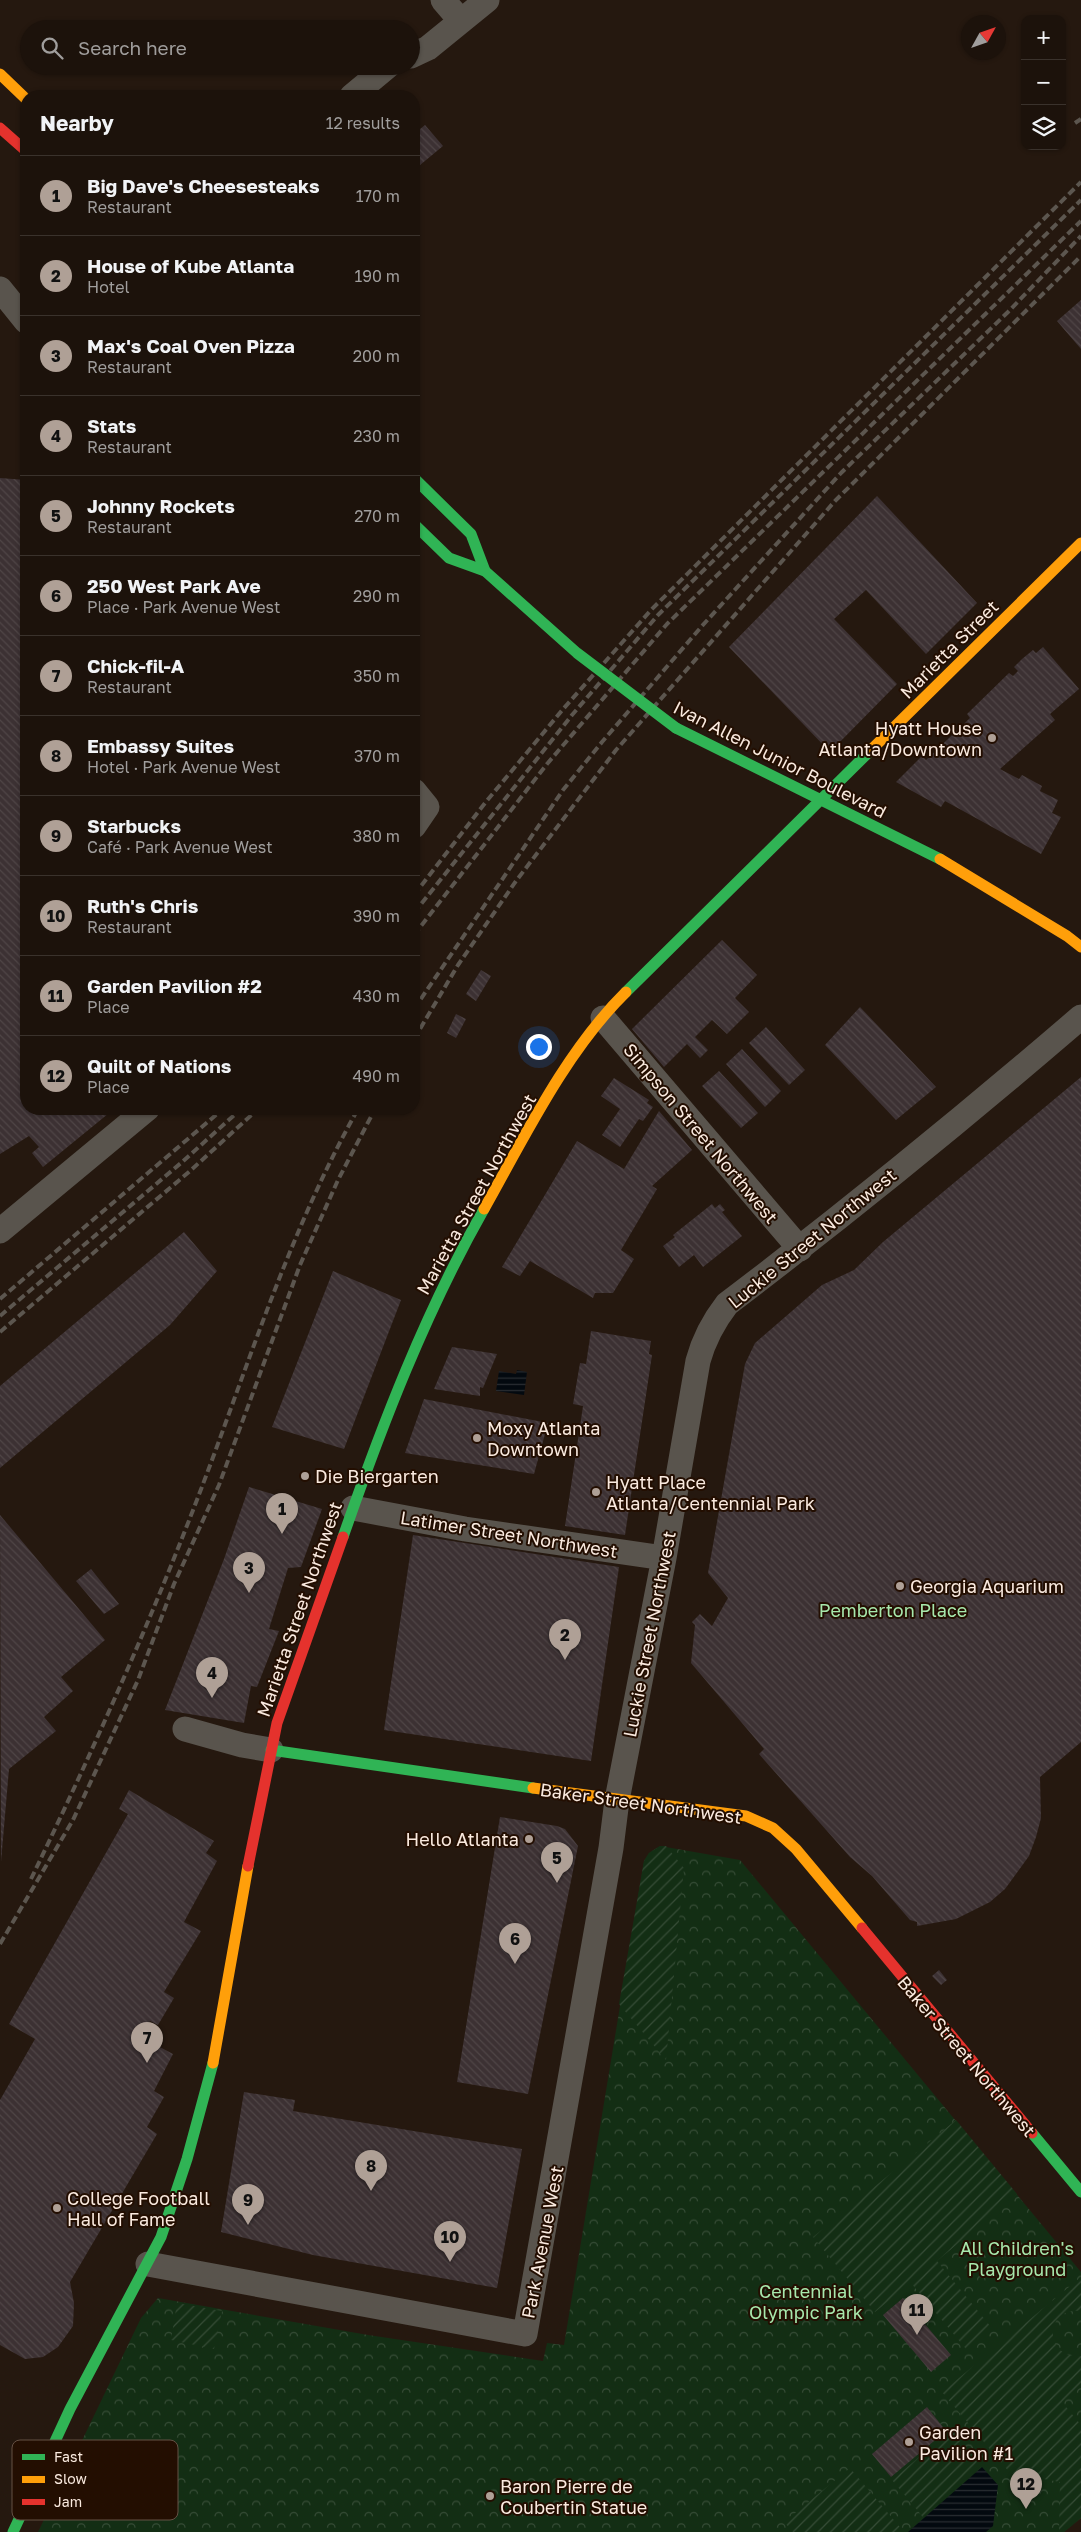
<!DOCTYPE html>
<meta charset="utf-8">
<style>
body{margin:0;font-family:"Golos Text",sans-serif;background:#292019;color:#f1f3f6}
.controls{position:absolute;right:15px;top:15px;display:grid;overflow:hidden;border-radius:10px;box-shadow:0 1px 4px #0004}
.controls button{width:45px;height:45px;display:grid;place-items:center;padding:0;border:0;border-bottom:1px solid #3a322c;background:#1c120b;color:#f1f3f6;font:25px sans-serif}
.compass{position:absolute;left:961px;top:15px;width:45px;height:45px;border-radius:50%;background:#1c120b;box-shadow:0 1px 4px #0004;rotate:50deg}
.you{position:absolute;left:538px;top:1046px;width:18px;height:18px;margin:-12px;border:4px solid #fff;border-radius:50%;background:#1a73e8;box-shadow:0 0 0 8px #1a73e833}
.badge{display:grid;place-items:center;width:32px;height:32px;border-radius:50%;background:#afa096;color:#111;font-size:16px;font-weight:700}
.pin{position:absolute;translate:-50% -41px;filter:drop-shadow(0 1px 2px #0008)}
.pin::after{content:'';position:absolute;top:26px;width:18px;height:15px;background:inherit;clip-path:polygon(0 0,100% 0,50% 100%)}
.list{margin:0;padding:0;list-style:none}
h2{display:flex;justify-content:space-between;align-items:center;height:65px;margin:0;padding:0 20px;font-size:21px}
h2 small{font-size:16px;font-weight:400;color:#a09e9d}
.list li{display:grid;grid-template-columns:32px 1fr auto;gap:15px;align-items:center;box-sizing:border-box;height:80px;padding:0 20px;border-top:1px solid #3a322c}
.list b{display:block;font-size:19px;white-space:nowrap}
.list p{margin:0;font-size:16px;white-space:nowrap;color:#a09e9d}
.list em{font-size:16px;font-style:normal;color:#a09e9d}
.icon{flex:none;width:28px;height:28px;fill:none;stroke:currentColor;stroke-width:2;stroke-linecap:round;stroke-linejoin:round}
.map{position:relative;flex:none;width:1081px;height:2532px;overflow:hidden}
.search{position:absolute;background:#1c120b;box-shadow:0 1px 4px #0004;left:20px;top:20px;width:400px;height:55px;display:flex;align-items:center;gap:12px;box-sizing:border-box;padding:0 18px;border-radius:28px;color:#a09e9d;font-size:19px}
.panel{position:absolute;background:#1c120b;box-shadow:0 1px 4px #0004;left:20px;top:90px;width:400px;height:1025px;border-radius:20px}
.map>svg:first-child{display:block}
.park{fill:url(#park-crowns)}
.garden{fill:url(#garden-furrows)}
.water{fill:url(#water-rules)}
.building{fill:url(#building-back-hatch)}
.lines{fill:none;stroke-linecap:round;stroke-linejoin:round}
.street{stroke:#59544d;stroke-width:25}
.fast{stroke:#30b455;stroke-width:11}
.slow{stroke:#ff9f0a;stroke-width:11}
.jam{stroke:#e5322d;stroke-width:11}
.rail{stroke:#5c564f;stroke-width:4;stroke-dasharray:8 4;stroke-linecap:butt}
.fast-bridge{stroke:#30b455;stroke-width:11}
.poi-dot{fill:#afa096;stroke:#230e01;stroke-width:2}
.labels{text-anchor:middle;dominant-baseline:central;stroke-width:4;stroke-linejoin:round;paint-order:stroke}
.street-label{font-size:18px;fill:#faeadf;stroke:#230e01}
.poi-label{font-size:18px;fill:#faeadf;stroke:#230e01;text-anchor:start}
.park-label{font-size:18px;fill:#a7e8ac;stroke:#230e01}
.key{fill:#230e01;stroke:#645044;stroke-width:1}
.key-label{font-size:14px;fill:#faeadf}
</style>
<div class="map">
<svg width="1081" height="2532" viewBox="0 0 1081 2532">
<defs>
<pattern id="park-crowns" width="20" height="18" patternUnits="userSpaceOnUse" patternTransform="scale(1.25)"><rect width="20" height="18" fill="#132e14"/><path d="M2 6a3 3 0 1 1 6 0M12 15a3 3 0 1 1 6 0" fill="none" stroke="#364c36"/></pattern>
<pattern id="garden-furrows" width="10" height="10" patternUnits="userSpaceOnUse" patternTransform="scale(1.25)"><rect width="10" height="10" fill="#132e14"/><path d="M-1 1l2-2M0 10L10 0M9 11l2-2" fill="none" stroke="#364c36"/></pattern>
<pattern id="water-rules" width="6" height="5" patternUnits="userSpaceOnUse" patternTransform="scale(1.25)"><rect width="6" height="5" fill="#03090f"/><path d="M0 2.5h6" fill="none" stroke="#292d32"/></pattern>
<pattern id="building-back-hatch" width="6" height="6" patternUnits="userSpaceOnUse" patternTransform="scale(1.25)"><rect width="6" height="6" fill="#3c3133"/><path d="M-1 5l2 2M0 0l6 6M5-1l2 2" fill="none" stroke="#4f4546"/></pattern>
</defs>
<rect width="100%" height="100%" fill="#25180f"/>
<path class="park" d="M660,1846L740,1860L1081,2272V2518L1064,2532H38L141,2318L158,2298L368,2335L543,2361L547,2343L564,2345L644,1861L649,1853Z"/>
<path class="garden" d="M660,1846H666L684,1868L666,2060L619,2004L644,1861L649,1853Z
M956,2120L1017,2194L937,2261L991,2327L966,2349L911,2283L875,2312L813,2237Z
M1081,2277V2311C1044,2306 1043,2359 1081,2356V2386L1062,2402L1081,2425V2518L1064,2532H1059L1060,2482L1010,2473L942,2392Z
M177,2303L222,2311L214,2349L171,2340Z
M951,2430L982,2467L923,2517L892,2480Z
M850,2468L904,2532H793L784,2522Z"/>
<path class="water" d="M517,1370L527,1372L524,1395L496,1391L499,1371L516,1374Z
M982,2467L998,2485L993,2526L986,2532H908Z"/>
<path class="building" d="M425,125L443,146L414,170V134Z
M1081,300V349L1057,321Z
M0,478L26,480V1109H114L43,1167L32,1153L39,1147L29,1136L0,1154Z
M877,496L977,603L926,654L866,590L834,619L897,684L830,752L729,647Z
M1043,647L1079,689L1050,714L1055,720L1000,769L1019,779L1022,775L1042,786L1040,791L1058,800L1052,813L1061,817L1041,854L945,801L941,807L896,782L922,756L926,760L970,718L967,714L1009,673L1013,676L1018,671L1014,667L1022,659L1033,650L1036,653Z
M722,940L757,975L735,998L749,1012L727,1034L712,1020L695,1037L708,1050L700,1058L687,1044L664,1067L632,1029Z
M481,970L491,976L476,1001L466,994Z
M860,1007L936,1087L896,1120L825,1045Z
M456,1014L466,1019L456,1038L447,1033Z
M766,1027L805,1070L789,1085L749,1043Z
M742,1049L781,1091L765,1107L726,1064Z
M719,1071L758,1113L741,1128L702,1086Z
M1081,1077V1742L1040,1777L1041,1818L1036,1837L1029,1856L1005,1889L990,1902L956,1919L917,1926V1922L910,1920L872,1876L850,1857L759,1754L764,1749L691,1663L695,1625L692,1622L700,1614L712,1626L728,1598L708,1573L745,1364L755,1343L822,1285L854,1270L883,1242Z
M614,1078L649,1100L647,1103L653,1107L643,1121L639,1119L620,1147L602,1135L620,1109L601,1096Z
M659,1111L692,1150L652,1186L657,1189L621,1250L634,1259L613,1293H595L593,1298L530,1261L520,1276L502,1267L577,1141L624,1169Z
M712,1204L715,1208L720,1204L725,1210L722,1212L742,1236L703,1267L694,1255L679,1267L663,1246L675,1237L673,1235Z
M184,1232L217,1271L170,1325L0,1468V1386Z
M333,1271L401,1300L344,1449L272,1427Z
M591,1331L651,1341L649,1354L652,1355L625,1535L565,1526L583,1406L573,1404L580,1363L586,1364Z
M452,1347L497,1354L483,1388L480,1387V1396L434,1389Z
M424,1399L548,1423L534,1474L405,1453Z
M249,1487L322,1509L301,1567L288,1568L269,1629L279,1631L257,1687L251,1686L244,1723L165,1710L224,1559Z
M0,1515L105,1640L61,1677L73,1691L44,1717L56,1731L9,1769L1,1862Z
M413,1535L619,1567L591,1761L384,1730Z
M91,1569L119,1604L104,1614L76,1581Z
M129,1790L214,1841L206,1853L217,1861L184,1922L201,1931L164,1992L174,1998L158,2025L150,2021L141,2037L173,2054L154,2091L164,2097L147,2127L157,2134L70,2282L74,2303L73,2326L58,2347L43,2357L25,2359L0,2345V2100L35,2039L9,2024L128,1814L119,1809Z
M500,1817L557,1826L565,1829L578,1846L528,2094L457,2082Z
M939,1970L947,1980L941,1985L932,1976Z
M244,2092L295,2100L293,2111L522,2149L497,2288L313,2255L221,2232Z
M903,2298L951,2355L931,2372L883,2315Z
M927,2407L946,2431L891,2477L872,2454Z"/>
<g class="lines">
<path class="street" d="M443,0L461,21
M411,56L428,48L487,0
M352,96L388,66
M0,289L26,321
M414,791L427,807L414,826
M603,1018L800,1249
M0,1231L147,1109
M353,1508L465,1529L664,1558
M185,1729L242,1745L271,1750
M148,2264L525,2334L611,1848L617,1800L664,1558L698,1361C704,1339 713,1322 727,1304C848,1212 966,1116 1081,1017"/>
<path class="fast" d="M414,478L471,534L485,571
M414,524L449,558L485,571
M676,728L940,859
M626,992L871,750
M343,1537C382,1425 425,1313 484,1209
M271,1750L533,1788
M1032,2133L1081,2192
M13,2532L70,2409L161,2237L187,2159L213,2063"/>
<path class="slow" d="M0,74L26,99
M871,750L1081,543
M940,859L1067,936L1081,947
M484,1209C525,1136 566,1051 626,992
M533,1788L746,1816L773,1828L796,1849L862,1928
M213,2063L248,1866"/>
<path class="jam" d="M0,128L26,151
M248,1866L277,1723L343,1537
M862,1928L1032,2133"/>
<path class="rail" d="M1075,123L1081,119
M414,895L485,803L564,708L651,610L1081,182
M414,913L572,715L658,615L1081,200
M414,935L547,764L667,624L1081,221
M414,1009L563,790L602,742L702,626L841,473L1008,312L1081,236
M414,1039L458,965L516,881L616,750L835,501L1081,256
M0,1299L223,1109
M0,1316L181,1163L241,1109
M0,1332L190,1171L258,1109
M31,1879C90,1757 146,1632 195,1505C246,1373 288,1233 358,1109
M0,1944L73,1820L138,1680L174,1584L219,1485L300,1265L338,1180L375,1109"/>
<path class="fast-bridge" d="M485,571L577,653L676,728"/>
</g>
<g class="poi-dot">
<circle cx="992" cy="738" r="5"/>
<circle cx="477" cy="1438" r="5"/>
<circle cx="305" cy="1476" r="5"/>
<circle cx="596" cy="1492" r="5"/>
<circle cx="900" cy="1586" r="5"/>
<circle cx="529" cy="1839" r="5"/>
<circle cx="57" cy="2208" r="5"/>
<circle cx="909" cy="2442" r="5"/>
<circle cx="490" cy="2496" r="5"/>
</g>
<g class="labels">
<g class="street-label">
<text transform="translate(949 649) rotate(-45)">Marietta Street</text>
<text transform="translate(780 759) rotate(27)">Ivan Allen Junior Boulevard</text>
<text transform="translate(701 1133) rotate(50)">Simpson Street Northwest</text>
<text transform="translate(476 1194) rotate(-61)">Marietta Street Northwest</text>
<text transform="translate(812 1238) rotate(-39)">Luckie Street Northwest</text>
<text transform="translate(509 1534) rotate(9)">Latimer Street Northwest</text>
<text transform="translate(299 1609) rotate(-71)">Marietta Street Northwest</text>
<text transform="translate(649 1634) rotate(-79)">Luckie Street Northwest</text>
<text transform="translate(641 1803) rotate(8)">Baker Street Northwest</text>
<text transform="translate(967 2056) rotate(50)">Baker Street Northwest</text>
<text transform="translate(542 2242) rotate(-79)">Park Avenue West</text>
</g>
<g class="poi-label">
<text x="982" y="728" text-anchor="end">Hyatt House<tspan x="982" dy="21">Atlanta/Downtown</tspan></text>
<text x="487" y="1428">Moxy Atlanta<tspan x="487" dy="21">Downtown</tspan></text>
<text x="315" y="1476">Die Biergarten</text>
<text x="606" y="1482">Hyatt Place<tspan x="606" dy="21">Atlanta/Centennial Park</tspan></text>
<text x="910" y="1586">Georgia Aquarium</text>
<text x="519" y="1839" text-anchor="end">Hello Atlanta</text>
<text x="67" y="2198">College Football<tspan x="67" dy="21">Hall of Fame</tspan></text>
<text x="919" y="2432">Garden<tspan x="919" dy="21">Pavilion #1</tspan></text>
<text x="500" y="2486">Baron Pierre de<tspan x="500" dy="21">Coubertin Statue</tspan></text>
</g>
<g class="park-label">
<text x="893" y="1610">Pemberton Place</text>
<text x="1017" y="2248">All Children's<tspan x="1017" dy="21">Playground</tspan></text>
<text x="806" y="2291">Centennial<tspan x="806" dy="21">Olympic Park</tspan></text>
</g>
</g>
<rect x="12" y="2440" width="166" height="80" rx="8" class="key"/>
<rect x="22" y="2454" width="23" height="6" fill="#30b455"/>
<rect x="22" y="2476" width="23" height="7" fill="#ff9f0a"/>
<rect x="22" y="2499" width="23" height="6" fill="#e5322d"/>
<g class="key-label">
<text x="54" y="2462">Fast</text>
<text x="54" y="2484">Slow</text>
<text x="54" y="2507">Jam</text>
</g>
</svg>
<div class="controls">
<button>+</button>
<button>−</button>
<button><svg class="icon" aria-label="layers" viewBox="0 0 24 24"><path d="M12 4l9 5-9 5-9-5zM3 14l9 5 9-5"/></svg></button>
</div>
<svg class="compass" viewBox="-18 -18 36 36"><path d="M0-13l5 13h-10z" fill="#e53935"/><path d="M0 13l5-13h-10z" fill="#a09e9d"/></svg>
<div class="you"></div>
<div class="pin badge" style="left:282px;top:1534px">1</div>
<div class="pin badge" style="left:565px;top:1660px">2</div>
<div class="pin badge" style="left:249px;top:1593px">3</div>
<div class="pin badge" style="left:212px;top:1698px">4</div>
<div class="pin badge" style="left:557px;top:1883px">5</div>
<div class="pin badge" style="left:515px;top:1964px">6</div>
<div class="pin badge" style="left:147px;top:2063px">7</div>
<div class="pin badge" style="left:371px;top:2191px">8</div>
<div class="pin badge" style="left:248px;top:2225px">9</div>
<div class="pin badge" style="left:450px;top:2262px">10</div>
<div class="pin badge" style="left:917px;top:2335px">11</div>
<div class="pin badge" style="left:1026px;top:2509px">12</div>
<div class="search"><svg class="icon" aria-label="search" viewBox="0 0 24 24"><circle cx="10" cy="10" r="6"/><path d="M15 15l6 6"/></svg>Search here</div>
<section class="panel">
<h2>Nearby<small>12 results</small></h2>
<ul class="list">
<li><span class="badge">1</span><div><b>Big Dave's Cheesesteaks</b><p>Restaurant</p></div><em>170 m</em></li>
<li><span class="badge">2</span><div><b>House of Kube Atlanta</b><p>Hotel</p></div><em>190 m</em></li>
<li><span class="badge">3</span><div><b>Max's Coal Oven Pizza</b><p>Restaurant</p></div><em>200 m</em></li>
<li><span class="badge">4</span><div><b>Stats</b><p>Restaurant</p></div><em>230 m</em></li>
<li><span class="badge">5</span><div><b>Johnny Rockets</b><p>Restaurant</p></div><em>270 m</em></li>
<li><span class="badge">6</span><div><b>250 West Park Ave</b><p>Place · Park Avenue West</p></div><em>290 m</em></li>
<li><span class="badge">7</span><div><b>Chick-fil-A</b><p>Restaurant</p></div><em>350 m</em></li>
<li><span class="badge">8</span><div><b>Embassy Suites</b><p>Hotel · Park Avenue West</p></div><em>370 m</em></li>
<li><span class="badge">9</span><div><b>Starbucks</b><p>Café · Park Avenue West</p></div><em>380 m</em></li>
<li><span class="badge">10</span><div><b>Ruth's Chris</b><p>Restaurant</p></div><em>390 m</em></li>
<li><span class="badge">11</span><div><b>Garden Pavilion #2</b><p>Place</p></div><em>430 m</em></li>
<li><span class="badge">12</span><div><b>Quilt of Nations</b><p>Place</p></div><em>490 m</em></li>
</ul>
</section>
</div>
